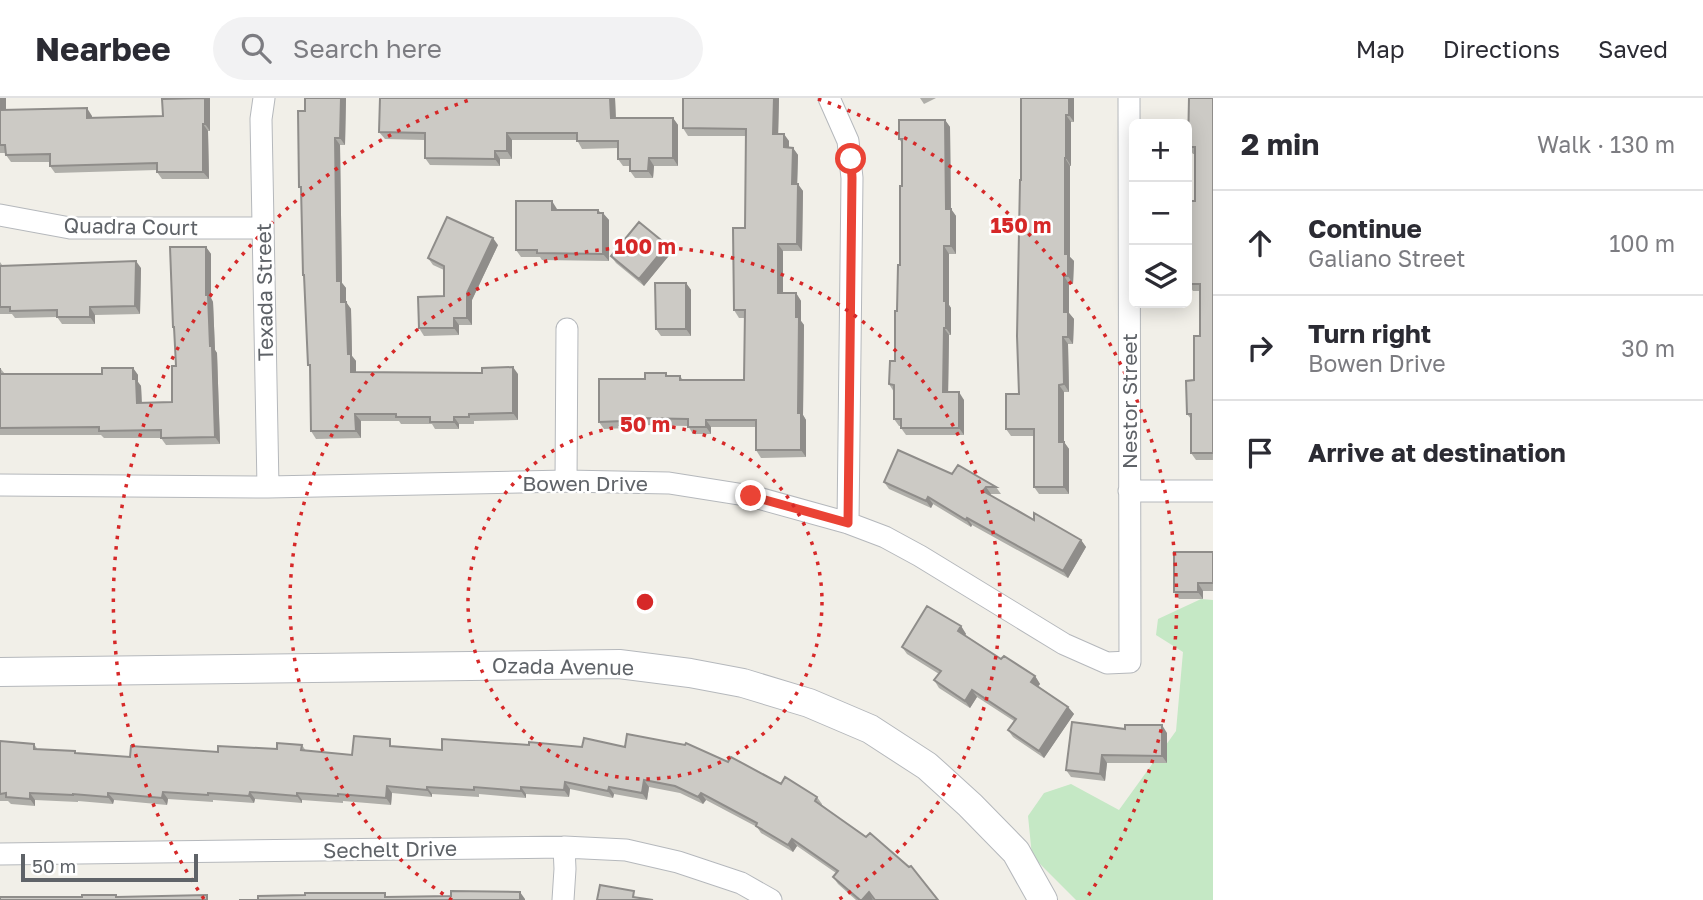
<!DOCTYPE html>
<meta charset="utf-8">
<style>
body{margin:0;font-family:"Golos Text",sans-serif;background:#f2f2f3;color:#2b2b33}
.controls{position:absolute;right:21px;top:21px;display:grid;overflow:hidden;border-radius:10px;box-shadow:0 4px 18px #0003}
.controls button{width:63px;height:63px;display:grid;place-items:center;padding:0;border:0;border-bottom:2px solid #e1e1e2;background:#fff;color:#2b2b33;font:35px sans-serif}
.scale{position:absolute;left:21px;bottom:18px;width:177px;box-sizing:border-box;padding-left:7px;border:4px solid #5f6368;border-top:0;font-size:19px;line-height:24px;white-space:nowrap;color:#5f6368;-webkit-text-stroke:5px #fff;paint-order:stroke}
.stop{position:absolute;width:21px;height:21px;margin:-16px;border:5px solid #ea4335;border-radius:50%;background:#fff}
.stop.end{background:#ea4335;border-color:#fff;box-shadow:0 2px 7px #0008}
.list{margin:0;padding:0;list-style:none}
h2{display:flex;justify-content:space-between;align-items:center;height:91px;margin:0;padding:0 28px;font-size:30px}
h2 small{font-size:23px;font-weight:400;color:#7c7c81}
.list li{display:grid;grid-template-columns:46px 1fr auto;gap:21px;align-items:center;box-sizing:border-box;height:105px;padding:0 28px;border-top:2px solid #e1e1e2}
.list b{display:block;font-size:26px;white-space:nowrap}
.list p{margin:0;font-size:23px;white-space:nowrap;color:#7c7c81}
.list em{font-size:23px;font-style:normal;color:#7c7c81}
.icon{flex:none;width:38px;height:38px;fill:none;stroke:currentColor;stroke-width:2;stroke-linecap:round;stroke-linejoin:round}
.map{position:relative;flex:none;width:1213px;height:802px;overflow:hidden}
header{display:flex;align-items:center;gap:42px;box-sizing:border-box;height:98px;padding:0 35px;background:#fff;border-bottom:2px solid #e1e1e2}
header strong{font-size:33px}
nav{display:flex;gap:38px;margin-inline-start:auto;font-size:24px}
.search{width:490px;height:63px;background:#f2f2f3;display:flex;align-items:center;gap:18px;box-sizing:border-box;padding:0 24px;border-radius:38px;color:#7c7c81;font-size:26px}
main{display:flex}
aside{flex:1;background:#fff}
.map>svg:first-child{display:block}
.green{fill:#c5e8c5}
.lines{fill:none;stroke-linecap:round;stroke-linejoin:round}
.minor-casing{stroke:#b5b8bc;stroke-width:23}
.tertiary-casing{stroke:#b5b8bc;stroke-width:30}
.minor{stroke:#fff;stroke-width:21}
.tertiary{stroke:#fff;stroke-width:28}
.wall{fill:#afaea9}
.shaded-wall{fill:#8f8d8a}
.building{fill:#cccac5;stroke:#8f8d8a;stroke-width:2}
.route{stroke:#ea4335;stroke-width:9}
.ring{fill:none;stroke:#d62828;stroke-width:3.5;stroke-dasharray:3.5 7}
.labels{text-anchor:middle;dominant-baseline:central;stroke-width:5;stroke-linejoin:round;paint-order:stroke}
.street-label{font-size:21px;fill:#5f6368;stroke:#fff}
.centre{fill:#d62828;stroke:#fff;stroke-width:3.5}
.ring-label{font-size:21px;text-anchor:middle;font-weight:bold;fill:#d62828;stroke:#fff;stroke-width:5;stroke-linejoin:round;paint-order:stroke}
</style>
<header>
<strong>Nearbee</strong>
<div class="search"><svg class="icon" aria-label="search" viewBox="0 0 24 24"><circle cx="10" cy="10" r="6"/><path d="M15 15l6 6"/></svg>Search here</div>
<nav><a>Map</a><a>Directions</a><a>Saved</a></nav>
</header>
<main>
<div class="map">
<svg width="1213" height="802" viewBox="0 0 1213 802">
<rect width="100%" height="100%" fill="#f1efe8"/>
<path class="green" d="M1201,501L1213,502V802H1076L1032,758L1028,718L1044,695L1071,686L1119,712L1176,633L1183,554L1156,537L1158,521Z"/>
<g class="lines">
<g class="minor-casing">
<path id="minor" d="M264,0L261,21L268,389
M829,0L848,43L852,80L848,425
M0,117L70,130H263
M566,383L567,231
M0,387L268,389L566,383L669,385L751,398L848,425L885,439L920,458L1064,546L1107,565L1130,564L1129,0
M1129,393H1213
M0,756L564,749L626,752L678,764L741,785L771,802
M563,802L565,771L564,749"/>
</g>
<g class="tertiary-casing">
<path id="tertiary" d="M0,574L619,566L690,575L743,585L809,605L870,631L927,668L970,707L1016,754L1043,802"/>
</g>
<use href="#minor" class="minor"/>
<use href="#tertiary" class="tertiary"/>
</g>
<path class="wall" d="M0,0H6V12L92,18V20L163,18L168,0H210V33H208L209,81H162L157,74V72L55,75L50,68V64H11L6,57V55H0Z
M305,0H346L345,47H340L342,185L346,190V204L351,211L352,258L356,263V274L518,276V322L474,323V326H459V331H435L432,326H401L399,323H361V340L316,341L311,333L310,270L308,267L305,180L303,177L301,92L299,89L305,13Z
M380,0H615L616,20H673L678,27V68H654L653,80H635L630,73V68H623L618,61V50L582,51L577,42H512V61H500V68L430,67L425,60V42L385,41L379,34Z
M683,0H779L778,36L789,43V50H793L798,57L797,86L803,93L802,153H783V195H796L801,203V223L804,227L803,317L806,322V359L761,360L756,352V329H711V336H693L688,328L644,327V328H628V330L604,331L599,324L645,281L668,278H680L683,282H744L745,220H739L734,212L745,130L746,38H688L683,30Z
M920,0H936L924,6Z
M1074,0V24H1071V68H1070V159L1074,163L1073,186H1069V215L1074,221L1073,246H1068L1069,294H1064V344L1069,351V396H1039L1034,389V338H1011L1006,331L1019,296L1021,82Z
M1213,0V362H1196L1191,355V321L1187,316L1194,282L1200,238V193H1193L1188,186L1195,103V56H1193L1188,49Z
M945,22L950,29L951,111L956,118V156H949V207L951,210V237H949L948,294L964,302V337H906L901,330V328H899L894,321V294L889,286L895,263L900,167L902,88V45L899,41Z
M557,111V112H598L609,122V163L542,162L540,159H521L516,152Z
M498,147L472,202V227H459V237L424,238L419,230L444,198V172L433,167L428,160Z
M206,149L211,156V200L213,204L215,252L217,255L220,346L166,347L161,340H104L101,337H0V270L5,276H102L133,270L138,277V284L141,288L142,305L172,304L176,268L174,231L173,229Z
M672,154L644,188L616,165L611,158Z
M0,164L2,167L141,170L140,216L95,217V226H62L57,219L15,220L12,216H0Z
M686,185L691,192V238H661L656,231Z
M884,384L996,389L1001,396H991L990,397L1034,422L1081,442L1086,449L1068,480L972,427L971,429L933,406L931,410L889,391Z
M1213,454V493H1203V501H1179L1174,494Z
M961,528L966,536L965,537L1001,561L1035,578L1040,586L1038,588L1068,609L1074,616L1044,660L1013,639L1008,632L1014,623L977,599L970,610L939,590L934,582L939,576L907,556L902,549Z
M1125,631L1167,635V665H1107L1105,683L1071,679L1066,672Z
M0,643L34,646L38,652L75,653L76,655L130,659L277,651L302,647L306,653L352,657L395,648L442,652L529,647L625,649L728,664L817,699L822,706V707L938,802H856L838,786L833,779L836,775L797,748L793,754L761,735L757,729L706,702L703,706L680,695L649,689L647,702L614,696L613,700L570,691L569,699L526,696V700L479,696V699L432,696V699L392,695L391,707L343,703V705L302,702V705L255,701L254,705L213,702V704L168,701L167,707L114,702L113,706L78,703V704L35,702V708L11,706L8,703H0Z"/>
<path class="shaded-wall" d="M1,0H6V19L1,12Z
M205,0H210V33L205,26Z
M341,0H346L345,47L340,40Z
M610,0H615L616,27L611,20Z
M774,0H779L778,43L773,36Z
M1069,0H1074V24L1069,17Z
M87,10L92,18V27L87,20Z
M1066,17L1071,24V68L1066,60Z
M673,20L678,27V68L673,60Z
M945,22L950,29L951,118L946,111Z
M203,26L208,33L209,81L203,74Z
M507,35L512,42V61L507,53Z
M784,36L789,43V57L784,49Z
M335,40L340,47L342,185L346,190V204L351,211L352,258L356,263V281L351,274L348,256L341,204L337,183Z
M793,50L798,57L797,93L792,86Z
M495,53L500,61V68L495,61Z
M649,60L654,68L653,80L648,73Z
M1065,60L1070,68V159L1074,163L1073,186L1068,178L1065,156Z
M798,86L803,93L802,153L797,146Z
M552,103L557,111V119L552,112Z
M951,111L956,118V156L951,148Z
M603,115L609,122V163L603,156Z
M493,140L498,147L472,202V227L467,220V195Z
M778,146L783,153V203L778,195Z
M667,147L672,154L644,188L639,181Z
M944,148L949,156V207L951,210V237L946,230L944,203Z
M206,149L211,156V200L213,204L215,252L217,255L220,346L215,339L210,248L206,197Z
M136,163L141,170L140,216L135,208Z
M1064,178L1069,186V215L1074,221L1073,246L1068,239L1064,214Z
M686,185L691,192V238L686,231Z
M796,195L801,203V223L804,227L803,317L806,322V359L801,352L798,315Z
M90,209L95,217V226L90,219Z
M454,220L459,227V237L454,230Z
M944,230L949,237L948,302L943,294Z
M1063,239L1068,246L1069,294L1064,286Z
M513,269L518,276V322L513,315Z
M133,270L138,277V284L141,288L142,313L137,305Z
M1059,287L1064,294V344L1069,351V396L1064,389L1059,344Z
M959,294L964,302V337L959,330Z
M355,316L361,323V340L356,333Z
M454,319L459,326V331L454,324Z
M706,322L711,329V336L706,329Z
M986,389L991,396L988,400L983,393Z
M928,399L933,406L931,410L926,403Z
M967,420L972,427L971,429L966,422Z
M1081,442L1086,449L1068,480L1063,473Z
M1198,485L1203,493V501L1198,494Z
M961,528L966,536L963,540L958,533Z
M1035,578L1040,586L1036,591L1031,584Z
M972,592L977,599L970,610L965,603Z
M1068,609L1074,616L1044,660L1039,653Z
M1162,627L1167,635V665L1162,658Z
M1102,657L1107,665L1105,683L1100,676Z
M644,682L649,689L647,702L642,695Z
M565,684L570,691L569,699L564,692Z
M387,688L392,695L391,707L386,700Z
M427,689L432,696V699L427,692Z
M521,689L526,696V700L521,693Z
M609,689L614,696L613,700L608,693Z
M163,694L168,701L167,707L162,700Z
M250,694L255,701L254,705L249,698Z
M30,695L35,702V708L30,701Z
M108,695L114,702L113,706L108,699Z
M297,695L302,702V705L297,698Z
M701,695L706,702L703,706L698,699Z
M792,741L797,748L793,754L788,747Z
M520,794L525,801V802H520Z
M869,794L873,802H862Z"/>
<path class="building" d="M0,0L1,12L87,10V20L163,18L162,1L205,0V26H203V74H157V65L50,68V56L6,57L5,47H0Z
M305,0H341L340,40H335L337,183H341V204H346L348,256H351V274L482,275V270L513,269V315L469,316V319H454V324H430V319H396V316H355L356,333H311L310,267H308L304,177H303L301,89H299L298,13H305Z
M380,0H610L611,20H673V60H649L648,73H630V61H618V43H577V35H507V53H495V61L425,60V35L379,34Z
M683,0H774L773,36H784V49L793,50L792,86H798L797,146H778V195H796V219H799L798,315H801V352H756V322H706V329H688V321L639,320V321H623V323L599,324V281H645V275H666V278H680V282H744L745,212H734L733,130H745L746,31L683,30Z
M1021,0H1069V17H1066V60H1065V156H1068V178H1064V214H1068V239H1063L1064,286L1059,287V344H1064V389H1034V331H1006V296H1019L1017,238L1020,82H1021Z
M1189,0H1213V355H1191V316H1187L1186,283L1194,282V238H1200V186H1188V151H1191V103H1195V49H1188Z
M899,22H945L946,111H951V148H944V203H946V230H944L943,294H959V330H901V321H894V287L889,286L890,263H895V213H897L898,167H900V88H902V41H899Z
M516,103H552V112H598V115H603V156L537,155V152H516Z
M447,119L493,140L467,195V220H454V230H419L418,199L444,198V168L428,160Z
M639,124L667,147L639,181L611,158Z
M170,149H206V197H208L210,248H212L215,339L161,340V332L99,333V329L0,330V270V276H102V270H133V281H136L137,305L172,304V268H176L174,229H173Z
M136,163L135,208L90,209V219H57V212L10,213V209H0V168Z
M655,185H686V231H656Z
M898,352L952,376L958,367L996,389H986L983,393L1034,422V415L1081,442L1063,473L967,420L966,422L928,399L926,403L884,384Z
M1174,454H1213V485H1198V494H1174Z
M927,508L961,528L958,533L1001,561L1004,558L1035,578L1031,584L1068,609L1039,653L1008,632L1016,621L972,592L965,603L934,582L941,573L902,549Z
M1072,624L1125,631V627H1162V658L1102,657L1100,676L1066,672Z
M627,636L685,647L686,645L728,664L731,659L781,686L785,679L817,699L815,703L866,739L870,735L909,769L911,768L938,802H875L869,794L862,802H860L833,779L838,773L792,741L788,747L756,728L757,725L701,695L698,699L675,688L644,682L642,695L609,689L608,693L565,684L564,692L521,689V693L474,689V692L427,689V692L387,688L386,700L338,696V698L297,695V698L250,694L249,698L208,695V697L163,694L162,700L108,695V699L73,696V697L30,695V701L6,699V695L0,696V643L34,646V651L75,653V655L130,659L131,648L218,654V648L277,651V645L302,647L301,652L352,657L354,638L390,641V648L442,652V641L529,647V644L582,649L584,640L625,649Z
M600,787L634,793L633,799L653,802H597Z
M451,793L520,794V802H239H258V798L305,797V795H385V799L451,798Z
M82,797H116V799L207,797V802H0V799H82Z"/>
<g class="lines">
<path class="route" d="M751,398L848,425L852,80L851,61"/>
</g>
<g class="ring">
<circle cx="645" cy="504" r="177"/>
<path d="M452 802A355 355 0 1 1 838 802"/>
<path d="M204 801A532 532 0 0 1 472 1M818 1A532 532 0 0 1 1086 801"/>
</g>
<g class="labels">
<g class="street-label">
<text transform="translate(131 128) rotate(1)">Quadra Court</text>
<text transform="translate(264 194) rotate(-91)">Texada Street</text>
<text transform="translate(1129 303) rotate(-90)">Nestor Street</text>
<text x="585" y="385">Bowen Drive</text>
<text transform="translate(563 568) rotate(1)">Ozada Avenue</text>
<text transform="translate(390 751) rotate(-1)">Sechelt Drive</text>
</g>
</g>
<circle cx="645" cy="504" r="10" class="centre"/>
<g class="ring-label">
<text x="1021" y="135">150 m</text>
<text x="645" y="156">100 m</text>
<text x="645" y="334">50 m</text>
</g>
</svg>
<div class="controls">
<button>+</button>
<button>−</button>
<button><svg class="icon" aria-label="layers" viewBox="0 0 24 24"><path d="M12 4l9 5-9 5-9-5zM3 14l9 5 9-5"/></svg></button>
</div>
<div class="scale">50 m</div>
<div class="stop" style="left:851px;top:61px"></div>
<div class="stop end" style="left:751px;top:398px"></div>
</div>
<aside>
<h2>2 min<small>Walk · 130 m</small></h2>
<ul class="list">
<li><svg class="icon" aria-label="ahead" viewBox="0 0 24 24"><path d="M12 20V5M6 11l6-6 6 6"/></svg><div><b>Continue</b><p>Galiano Street</p></div><em>100 m</em></li>
<li><svg class="icon" aria-label="right" viewBox="0 0 24 24"><path d="M7 20v-9h11M14 6l5 5-5 5"/></svg><div><b>Turn right</b><p>Bowen Drive</p></div><em>30 m</em></li>
<li><svg class="icon" aria-label="arrive" viewBox="0 0 24 24"><path d="M6 21V4h12l-3 4 3 4H6"/></svg><div><b>Arrive at destination</b></div></li>
</ul>
</aside>
</main>
